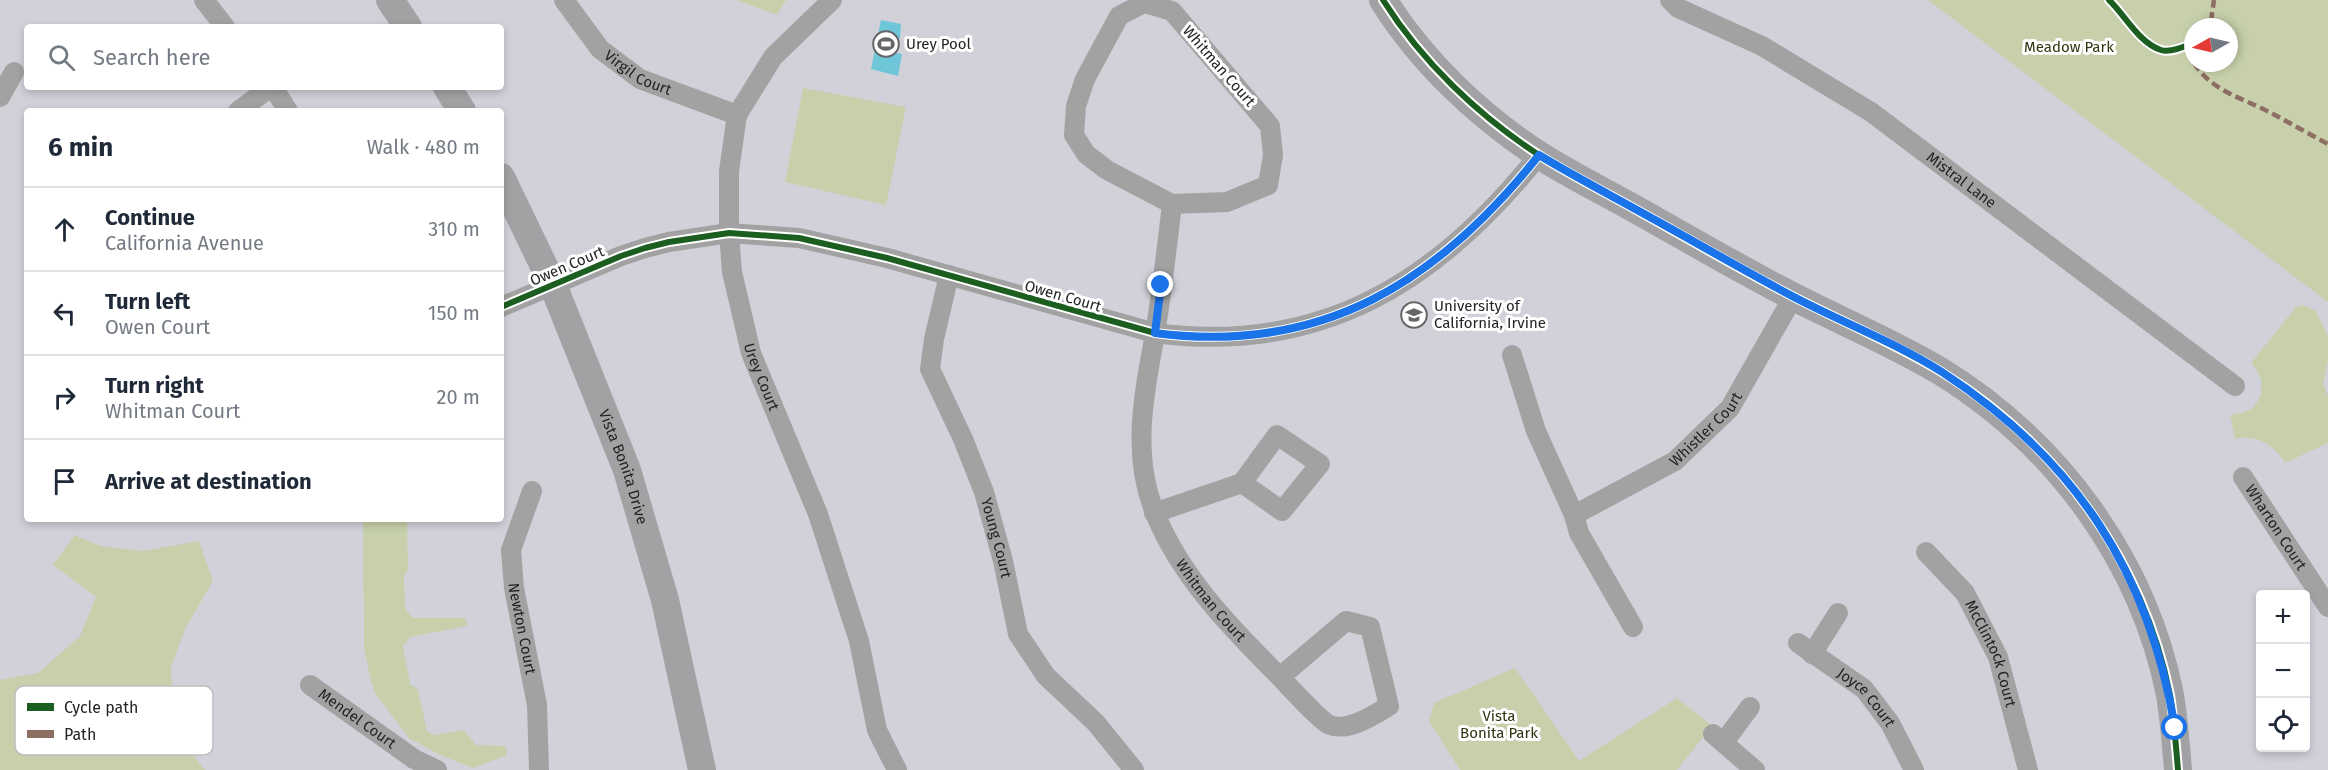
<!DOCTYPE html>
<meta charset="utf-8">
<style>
body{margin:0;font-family:"Fira Sans",sans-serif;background:#f6f6f7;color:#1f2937}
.controls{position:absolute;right:18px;bottom:18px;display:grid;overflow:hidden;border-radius:6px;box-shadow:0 3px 9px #0003}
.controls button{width:54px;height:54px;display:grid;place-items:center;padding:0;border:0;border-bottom:2px solid #e0e1e3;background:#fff;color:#1f2937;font:30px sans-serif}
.compass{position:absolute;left:2184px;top:18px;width:54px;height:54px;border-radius:50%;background:#fff;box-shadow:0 3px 9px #0003;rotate:262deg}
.stop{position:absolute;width:18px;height:18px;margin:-14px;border:4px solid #1a73e8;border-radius:50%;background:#fff}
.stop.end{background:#1a73e8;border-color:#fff;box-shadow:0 2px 6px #0008}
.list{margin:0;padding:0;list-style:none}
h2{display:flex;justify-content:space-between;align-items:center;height:78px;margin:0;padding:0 24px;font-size:26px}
h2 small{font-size:20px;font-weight:400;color:#747a83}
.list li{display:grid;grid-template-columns:39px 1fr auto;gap:18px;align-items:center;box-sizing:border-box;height:84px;padding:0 24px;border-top:2px solid #e0e1e3}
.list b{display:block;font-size:22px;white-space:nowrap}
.list p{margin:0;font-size:20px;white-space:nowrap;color:#747a83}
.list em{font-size:20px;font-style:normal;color:#747a83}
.icon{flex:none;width:33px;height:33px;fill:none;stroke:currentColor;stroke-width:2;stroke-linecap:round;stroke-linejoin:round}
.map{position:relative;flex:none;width:2328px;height:770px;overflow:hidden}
.search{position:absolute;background:#fff;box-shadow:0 3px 9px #0003;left:24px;top:24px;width:480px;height:66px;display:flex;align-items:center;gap:15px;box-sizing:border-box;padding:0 21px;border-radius:6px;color:#747a83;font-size:22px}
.panel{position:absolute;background:#fff;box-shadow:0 3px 9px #0003;left:24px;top:108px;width:480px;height:414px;border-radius:6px}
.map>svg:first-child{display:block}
.built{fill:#d1d1da;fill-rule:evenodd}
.green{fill:#c7d0ab;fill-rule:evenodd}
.water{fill:#70c6d9}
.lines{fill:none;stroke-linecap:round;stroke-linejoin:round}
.street{stroke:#a3a2a3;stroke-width:20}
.secondary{stroke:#a2a1a3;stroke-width:28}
.quiet{stroke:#8d6e63;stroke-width:4.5;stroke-dasharray:9 4.5;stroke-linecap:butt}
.cycleway-casing{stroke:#fff;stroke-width:10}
.cycleway{stroke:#1b5e20;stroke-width:6}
.route{stroke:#1a73e8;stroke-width:8}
.labels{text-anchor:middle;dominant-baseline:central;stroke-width:6;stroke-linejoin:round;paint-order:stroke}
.poi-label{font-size:15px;fill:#232326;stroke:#fff;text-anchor:start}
.park-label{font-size:15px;fill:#2e3612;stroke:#fff}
.street-label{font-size:15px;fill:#232326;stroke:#fff}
.key{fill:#fff;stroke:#bdbdbe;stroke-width:1.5}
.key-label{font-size:16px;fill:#232326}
</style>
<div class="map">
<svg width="2328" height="770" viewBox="0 0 2328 770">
<rect width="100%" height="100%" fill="#e1e1e6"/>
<path class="built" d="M0,0H2328V770H0ZM27,27H501V87H27ZM2193,27H2229V63H2193ZM27,111H501V519H27ZM2260,594H2306V748H2260Z"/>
<path class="green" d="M736,0H786L777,15Z
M1928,0H2328V302ZM2193,27H2229V63H2193Z
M803,88L906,107L886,205L785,182Z
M2302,305L2315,310L2328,336V361L2323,384L2328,396V443L2285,463C2275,445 2256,434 2235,439L2230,415C2237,414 2248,412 2253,407C2266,394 2263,375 2251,363L2296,307Z
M363,519H407L408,570L404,575L405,609L413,618H466L467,626L410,637L403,647L410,684L418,689L427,731L434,735L463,730L476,745L506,746L507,755L473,768L440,755L409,738L375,693L371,682L364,646Z
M75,535L100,546L143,551L199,541L213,581L186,627L171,666L173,714L191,753L205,770H0V680L38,673L80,636L96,597L53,565Z
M1515,668L1579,761L1677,698L1712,726L1677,770H1460L1429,721L1434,703Z"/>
<path class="water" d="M881,20L901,24L900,38L897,40L895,49L897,53L902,54L898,76L871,69Z"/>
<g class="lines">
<g class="street">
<path d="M204,0L225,27"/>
<path id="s1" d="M564,0L600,49L640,79L737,115"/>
<path id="s2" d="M832,0L773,57L737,115L729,171V233L732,272L751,353L818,514L859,641L877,730L897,770"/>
<path id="s3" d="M1670,0L1678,8L1762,46L1871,112L2235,386"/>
<path d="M1144,3L1172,11L1270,126L1273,155L1268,185L1227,202L1172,204L1107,170L1086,154L1074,135L1076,106L1085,79L1119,16Z"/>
<path d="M273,87L288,111"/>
<path d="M0,97L14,72"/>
<path d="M238,111L271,87"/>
<path id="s4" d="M1172,204C1167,247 1162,291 1155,334C1144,394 1131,454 1155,513C1180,576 1231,628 1278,675C1288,685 1320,721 1330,725C1348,732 1374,715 1389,706L1370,627L1346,621L1280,677"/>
<path id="s5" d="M949,275L934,339L930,369L963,439L984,492L1003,561L1018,634L1046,676L1096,723L1134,770"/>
<path d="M501,307L621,256L645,248L669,242L729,233L799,238L887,258L1155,333C1321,355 1438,282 1539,155"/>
<path d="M1512,355L1536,431L1574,515L1579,533L1633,627"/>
<path id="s6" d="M2243,477L2328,607"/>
<path id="s7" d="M532,491L511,550L514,588L537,705L539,770"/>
<path d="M1154,513L1242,483L1282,511L1320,464L1277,435L1242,483"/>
<path id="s8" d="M1574,515L1675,461L1730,408L1793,297"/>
<path id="s9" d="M1926,552L1965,593L1998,657L2028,770"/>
<path id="s10" d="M1798,643L1864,689L1890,723L1914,770"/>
<path d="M1812,654L1838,613"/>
<path id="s11" d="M310,685L414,759L437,770"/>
<path d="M1713,734L1755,770"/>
<path d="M1724,742L1750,707"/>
</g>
<g class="secondary">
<path d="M390,0L408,27"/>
<path d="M1383,0C1422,62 1479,116 1539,155C1567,173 1597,188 1626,204C1682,235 1737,268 1794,297C1843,322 1893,343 1940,371C2057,443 2143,560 2170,695C2174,720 2176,745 2178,770"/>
<path d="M447,87L462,111"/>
<path id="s12" d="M501,177L553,285L627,470L665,600L702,770"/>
</g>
<path class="quiet" d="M2211,21L2214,0
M2194,63C2211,91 2243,98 2271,113C2290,123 2309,134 2328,144"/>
<g class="cycleway-casing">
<path id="cycleway" d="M1383,0C1422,62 1479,116 1539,155C1567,173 1597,188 1626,204C1682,235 1737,268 1794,297C1843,322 1893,343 1940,371C2057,443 2143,560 2170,695C2174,720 2176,745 2178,770
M2109,0C2125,15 2139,43 2161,50C2170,53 2184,47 2193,43
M501,307L621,256L645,248L669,242L729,233L799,238L887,258L1155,333C1321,355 1438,282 1539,155"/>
</g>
<use href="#cycleway" class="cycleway"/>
</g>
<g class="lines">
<path class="route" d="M1161,285L1155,333C1322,355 1438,282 1539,155C1577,178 1618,199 1657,221C1702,246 1747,272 1792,296C1841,322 1895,342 1942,372C2075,459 2149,571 2175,728"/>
</g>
<defs>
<g id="stadium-ring" transform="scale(1.35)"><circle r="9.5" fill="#fff" stroke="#666669" stroke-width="1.5"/><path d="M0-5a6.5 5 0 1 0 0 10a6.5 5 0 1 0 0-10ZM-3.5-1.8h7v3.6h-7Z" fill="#666669"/></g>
<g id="university-ring" transform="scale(1.35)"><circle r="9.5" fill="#fff" stroke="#666669" stroke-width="1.5"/><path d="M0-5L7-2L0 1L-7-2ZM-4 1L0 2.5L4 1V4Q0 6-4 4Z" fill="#666669"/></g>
</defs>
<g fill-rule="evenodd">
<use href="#stadium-ring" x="886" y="44"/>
<use href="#university-ring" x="1414" y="315"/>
</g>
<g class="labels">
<g class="poi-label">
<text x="906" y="44">Urey Pool</text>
<text x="1434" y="306">University of<tspan x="1434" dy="17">California, Irvine</tspan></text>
</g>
<g class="park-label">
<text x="2069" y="47">Meadow Park</text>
<text x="1499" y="716">Vista<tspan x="1499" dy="17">Bonita Park</tspan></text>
</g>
<g class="street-label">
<text transform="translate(1219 66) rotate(49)">Whitman Court</text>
<text stroke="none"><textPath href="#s1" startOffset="106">Virgil Court</textPath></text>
<text stroke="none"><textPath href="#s3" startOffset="344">Mistral Lane</textPath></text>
<text transform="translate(567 266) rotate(-23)">Owen Court</text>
<text transform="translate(1063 296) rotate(16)">Owen Court</text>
<text stroke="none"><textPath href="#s2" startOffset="417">Urey Court</textPath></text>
<text stroke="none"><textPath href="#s8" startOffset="159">Whistler Court</textPath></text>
<text stroke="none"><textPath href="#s12" startOffset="315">Vista Bonita Drive</textPath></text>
<text stroke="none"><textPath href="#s6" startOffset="60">Wharton Court</textPath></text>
<text stroke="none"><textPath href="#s5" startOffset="278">Young Court</textPath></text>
<text stroke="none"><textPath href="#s4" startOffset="417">Whitman Court</textPath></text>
<text stroke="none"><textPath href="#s7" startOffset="142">Newton Court</textPath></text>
<text stroke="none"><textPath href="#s9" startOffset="123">McClintock Court</textPath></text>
<text stroke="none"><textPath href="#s10" startOffset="88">Joyce Court</textPath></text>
<text stroke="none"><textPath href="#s11" startOffset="58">Mendel Court</textPath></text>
</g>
</g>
<rect x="15" y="686" width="198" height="69" rx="9" class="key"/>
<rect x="27" y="703" width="27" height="8" fill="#1b5e20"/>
<rect x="27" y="730" width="27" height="8" fill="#8d6e63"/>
<g class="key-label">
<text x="64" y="713">Cycle path</text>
<text x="64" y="740">Path</text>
</g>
</svg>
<div class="controls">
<button>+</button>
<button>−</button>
<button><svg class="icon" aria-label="locate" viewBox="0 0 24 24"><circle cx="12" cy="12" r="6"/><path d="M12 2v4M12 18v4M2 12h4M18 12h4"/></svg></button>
</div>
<svg class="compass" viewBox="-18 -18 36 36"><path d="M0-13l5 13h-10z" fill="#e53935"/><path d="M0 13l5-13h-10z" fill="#747a83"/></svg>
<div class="stop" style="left:2175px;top:728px"></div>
<div class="stop end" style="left:1161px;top:285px"></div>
<div class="search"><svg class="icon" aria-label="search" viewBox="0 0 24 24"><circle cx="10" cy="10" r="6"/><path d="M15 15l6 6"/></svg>Search here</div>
<section class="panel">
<h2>6 min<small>Walk · 480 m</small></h2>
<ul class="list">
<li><svg class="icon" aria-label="ahead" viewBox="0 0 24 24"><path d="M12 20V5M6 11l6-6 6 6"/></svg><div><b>Continue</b><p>California Avenue</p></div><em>310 m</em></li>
<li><svg class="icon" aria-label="left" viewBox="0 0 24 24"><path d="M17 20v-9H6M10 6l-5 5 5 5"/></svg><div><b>Turn left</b><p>Owen Court</p></div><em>150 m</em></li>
<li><svg class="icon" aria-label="right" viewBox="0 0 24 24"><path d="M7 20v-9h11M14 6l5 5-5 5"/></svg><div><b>Turn right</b><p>Whitman Court</p></div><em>20 m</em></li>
<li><svg class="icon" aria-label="arrive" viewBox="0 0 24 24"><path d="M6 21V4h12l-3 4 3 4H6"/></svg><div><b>Arrive at destination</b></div></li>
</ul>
</section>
</div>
